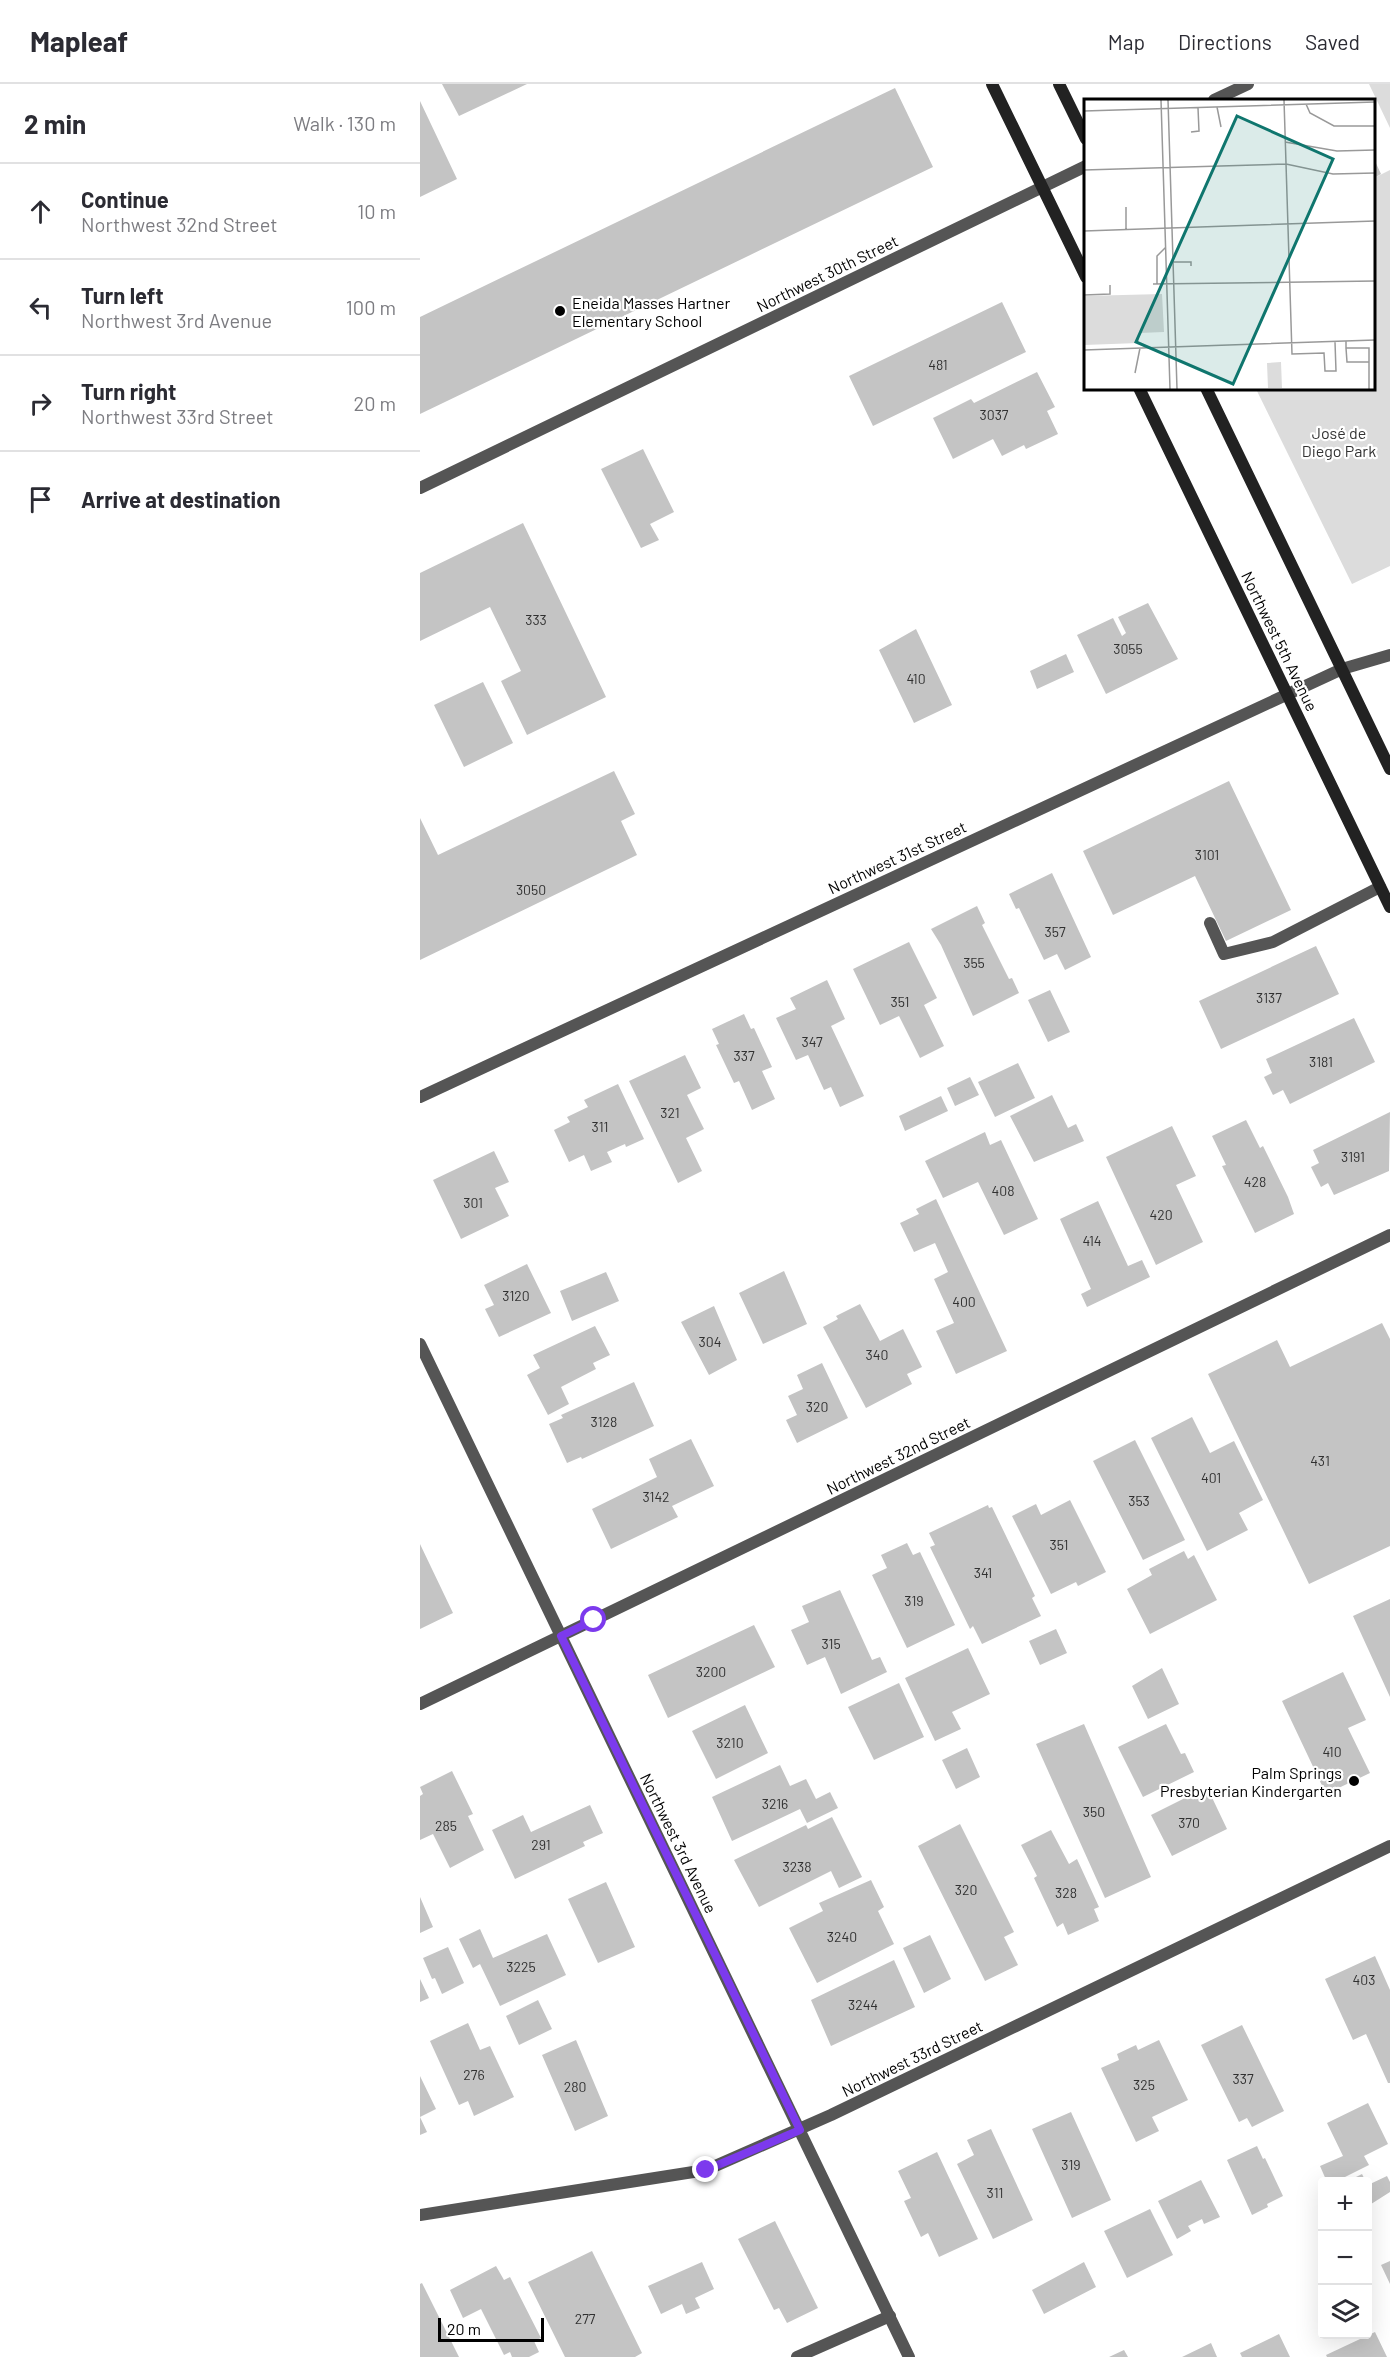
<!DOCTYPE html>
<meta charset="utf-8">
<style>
body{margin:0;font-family:Barlow,sans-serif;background:#f7f7f7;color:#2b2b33}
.controls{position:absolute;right:18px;bottom:18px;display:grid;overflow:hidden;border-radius:6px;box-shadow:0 6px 24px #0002}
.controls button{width:54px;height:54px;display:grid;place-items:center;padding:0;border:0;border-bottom:2px solid #e1e1e2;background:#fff;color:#2b2b33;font:30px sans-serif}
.scale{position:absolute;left:18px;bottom:15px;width:106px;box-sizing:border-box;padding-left:6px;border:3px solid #000;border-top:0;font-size:16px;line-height:21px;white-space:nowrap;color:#000;-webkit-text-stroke:4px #fff;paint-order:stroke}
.stop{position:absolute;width:18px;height:18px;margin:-14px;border:4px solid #7c3aed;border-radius:50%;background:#fff}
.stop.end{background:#7c3aed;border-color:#fff;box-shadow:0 2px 6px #0008}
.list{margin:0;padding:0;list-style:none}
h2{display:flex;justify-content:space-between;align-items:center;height:78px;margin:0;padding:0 24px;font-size:26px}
h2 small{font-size:20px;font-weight:400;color:#7c7c81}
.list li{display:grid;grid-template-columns:39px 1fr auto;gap:18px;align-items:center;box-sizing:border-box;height:96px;padding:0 24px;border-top:2px solid #e1e1e2}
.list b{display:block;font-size:22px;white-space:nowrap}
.list p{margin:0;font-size:20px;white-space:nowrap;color:#7c7c81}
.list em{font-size:20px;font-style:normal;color:#7c7c81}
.icon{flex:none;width:33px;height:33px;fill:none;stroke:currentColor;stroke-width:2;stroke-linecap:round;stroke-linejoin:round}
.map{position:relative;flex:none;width:970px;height:2273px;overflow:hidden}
header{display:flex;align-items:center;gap:36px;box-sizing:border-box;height:84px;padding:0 30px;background:#fff;border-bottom:2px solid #e1e1e2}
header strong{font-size:28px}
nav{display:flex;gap:33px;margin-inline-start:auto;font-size:21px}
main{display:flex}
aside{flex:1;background:#fff}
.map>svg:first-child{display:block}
.green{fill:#dcdcdc}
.building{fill:#c4c4c4}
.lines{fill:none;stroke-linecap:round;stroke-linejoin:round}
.lane{stroke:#555;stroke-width:12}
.street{stroke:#555;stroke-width:12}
.secondary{stroke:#222;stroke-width:12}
.route{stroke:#7c3aed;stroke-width:8}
.poi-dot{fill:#000;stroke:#fff;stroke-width:2}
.labels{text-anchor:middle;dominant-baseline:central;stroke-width:4.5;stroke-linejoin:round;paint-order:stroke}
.number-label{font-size:14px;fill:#313131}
.street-label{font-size:16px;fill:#000;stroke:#fff}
.poi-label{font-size:16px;fill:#000;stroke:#fff;text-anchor:start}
.park-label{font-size:16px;fill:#333;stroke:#fff}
.inset-road{fill:none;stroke:#999;stroke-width:1.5}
.view{fill:#0f766e;fill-opacity:0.15;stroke:#0f766e;stroke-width:3}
.inset-edge{fill:none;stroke:#000;stroke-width:3}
</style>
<header>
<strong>Mapleaf</strong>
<nav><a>Map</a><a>Directions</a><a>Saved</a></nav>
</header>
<main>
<aside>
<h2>2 min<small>Walk · 130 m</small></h2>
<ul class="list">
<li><svg class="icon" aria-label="ahead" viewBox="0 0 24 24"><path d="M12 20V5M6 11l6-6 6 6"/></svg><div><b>Continue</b><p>Northwest 32nd Street</p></div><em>10 m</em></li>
<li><svg class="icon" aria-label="left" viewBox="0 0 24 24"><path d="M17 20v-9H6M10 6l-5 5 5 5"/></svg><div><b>Turn left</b><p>Northwest 3rd Avenue</p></div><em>100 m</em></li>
<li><svg class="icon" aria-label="right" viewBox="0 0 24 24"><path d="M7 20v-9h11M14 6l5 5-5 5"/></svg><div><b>Turn right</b><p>Northwest 33rd Street</p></div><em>20 m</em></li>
<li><svg class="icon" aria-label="arrive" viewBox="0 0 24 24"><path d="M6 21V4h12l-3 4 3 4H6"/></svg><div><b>Arrive at destination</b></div></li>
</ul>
</aside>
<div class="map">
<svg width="970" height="2273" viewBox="0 0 970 2273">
<rect width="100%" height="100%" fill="#fff"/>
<path class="green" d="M949,0H970V44Z
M970,86V482L932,500L836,305L954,304V94Z"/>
<path class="building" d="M22,0H107L39,32Z
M475,4L513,83L0,330V233Z
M0,17L37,95L0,113Z
M954,75L961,90L954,94Z
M582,218L606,268L453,342L429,292Z
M617,288L635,323L627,327L638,350L606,365L604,361L582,372L573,355L533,375L513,334L551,315L554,319Z
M223,365L254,428L230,440L239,456L221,464L181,385Z
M103,439L186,613L107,651L81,597L101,587L70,523L0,557V489Z
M728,519L758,575L686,610L657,551L693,534L702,552L706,549L698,533Z
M496,545L532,621L494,639L459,566Z
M646,570L654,588L617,605L610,587Z
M63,598L93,659L44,683L14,621Z
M194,687L215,730L201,737L217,771L0,876V734L18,771Z
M809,697L871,826L806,857L775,792L693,831L663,767Z
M632,789L671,873L645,886L637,870L624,876L599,824L596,825L589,810Z
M557,822L565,839L562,841L589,895L592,894L599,909L553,932L521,861L511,845Z
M489,858L517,914L504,921L524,962L500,974L479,932L460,941L433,885Z
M896,862L919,910L801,965L779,917Z
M407,896L425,935L411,942L444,1012L420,1023L411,1003L404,1006L388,971L376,976L356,934L376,925L370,914Z
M630,906L650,948L628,958L608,916Z
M324,930L331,945L334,944L352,983L342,987L355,1015L332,1026L319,997L314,999L296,961L299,960L292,945Z
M934,934L955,978L870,1020L863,1006L853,1011L844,993L852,989L846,975Z
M265,971L281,1004L267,1011L284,1045L266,1054L282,1087L258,1099L209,997Z
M598,979L615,1014L575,1033L558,998Z
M550,993L559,1011L535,1022L527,1004Z
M198,1000L224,1055L206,1063L205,1060L187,1068L192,1078L171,1087L164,1071L149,1078L134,1046L150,1038L147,1033L168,1023L164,1016Z
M632,1011L648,1044L656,1040L664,1057L614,1078L590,1032Z
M521,1012L528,1027L485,1047L479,1032Z
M970,1028L969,1087L914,1111L908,1099L901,1103L891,1083L899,1079L893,1066Z
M826,1036L840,1064L843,1062L868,1113L874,1130L835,1149L802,1082L806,1081L792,1052Z
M752,1042L776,1092L756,1101L783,1158L736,1181L686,1073Z
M565,1048L570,1061L581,1056L618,1135L584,1151L558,1098L523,1114L505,1077Z
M74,1067L89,1098L75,1104L89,1132L41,1155L13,1096Z
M516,1115L587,1267L536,1290L516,1247L534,1239L514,1195L528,1188L515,1159L494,1168L480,1139L499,1130L496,1125Z
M678,1117L708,1182L722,1176L730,1193L667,1223L661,1210L671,1205L640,1135Z
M107,1180L131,1229L79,1253L65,1225L74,1221L64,1201Z
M364,1187L387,1240L343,1260L319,1209Z
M186,1188L199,1217L152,1237L140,1207Z
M440,1220L460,1257L483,1245L502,1283L487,1290L492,1300L446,1324L403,1243L418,1235L416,1232Z
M294,1222L317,1276L289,1291L261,1238Z
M962,1239L970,1255V1462L889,1500L788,1290L857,1256L870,1283Z
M175,1242L190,1271L173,1279L176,1285L141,1303L149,1320L128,1331L107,1291L120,1284L113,1271Z
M402,1279L428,1334L377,1359L366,1336L377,1331L368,1312L383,1305L377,1291Z
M214,1298L234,1342L162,1375L161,1373L147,1379L129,1340L143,1334L141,1331Z
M772,1333L790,1369L814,1357L843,1416L819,1429L828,1446L787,1467L731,1354Z
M271,1355L294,1402L252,1422L258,1433L191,1465L172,1425L237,1393L229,1375Z
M715,1356L765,1456L723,1476L673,1377Z
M650,1416L686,1488L658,1502L656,1498L631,1510L592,1432L616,1420L621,1431Z
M568,1421L569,1424L572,1423L615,1512L612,1514L621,1532L562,1560L553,1542L550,1545L510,1463L515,1461L509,1449Z
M487,1459L493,1471L500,1468L535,1541L487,1564L452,1491L467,1484L461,1471Z
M0,1460L33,1529L0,1545Z
M764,1467L768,1475L774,1471L797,1516L730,1550L707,1505L732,1491L729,1485Z
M420,1506L452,1576L460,1573L467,1588L421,1610L405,1573L387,1581L371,1546L389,1538L382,1522Z
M970,1515V1613L933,1532Z
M334,1541L355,1583L248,1634L228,1591Z
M636,1545L647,1569L620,1581L609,1557Z
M548,1564L570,1610L532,1628L541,1645L515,1657L485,1594Z
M742,1584L759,1620L728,1635L712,1602Z
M923,1588L946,1636L928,1644L950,1689L906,1710L862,1617Z
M479,1599L504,1653L454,1676L428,1623Z
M325,1621L348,1669L296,1695L272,1647Z
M664,1640L731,1793L685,1814L616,1660Z
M746,1640L761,1670L765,1669L774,1688L723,1713L698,1663Z
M547,1664L560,1693L536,1705L522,1676Z
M360,1681L370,1702L386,1695L396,1715L410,1708L418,1724L387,1739L380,1725L312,1757L292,1713Z
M32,1687L53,1730L48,1732L64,1766L30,1784L13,1750L0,1756V1712L3,1710L0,1703Z
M787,1703L807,1745L752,1772L731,1731Z
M170,1721L183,1749L163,1758L165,1762L95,1795L72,1746L103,1731L111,1748Z
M412,1733L442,1793L419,1804L411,1787L339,1823L314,1776L386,1741L388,1745Z
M540,1740L594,1848L584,1853L598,1881L565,1897L498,1762Z
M631,1746L649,1780L657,1775L679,1823L674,1825L679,1837L648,1851L643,1839L637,1843L614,1794L617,1792L601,1761Z
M451,1796L464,1823L458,1827L474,1860L397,1899L369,1844L403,1827L399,1819Z
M186,1798L215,1863L178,1879L148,1815Z
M0,1813L13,1843L0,1849Z
M60,1845L73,1874L127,1850L146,1891L80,1922L60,1880L53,1884L39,1855Z
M510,1851L531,1895L504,1909L483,1864Z
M28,1863L44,1899L22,1910L15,1894L12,1895L3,1874Z
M955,1872L970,1906V1999H968L946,1950L933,1956L905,1895Z
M474,1876L495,1923L411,1962L391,1916Z
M0,1895L9,1914L0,1918Z
M118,1916L132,1945L99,1961L86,1932Z
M48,1939L60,1966L70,1962L94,2013L54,2032L48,2017L39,2021L10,1957Z
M822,1941L864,2027L832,2043L827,2034L819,2038L781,1961Z
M156,1956L188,2032L155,2047L122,1971Z
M739,1956L768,2016L732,2033L739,2047L716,2058L681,1984L699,1976L697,1970L716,1961L718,1966Z
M0,1992L16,2025L0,2033L7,2048L0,2051Z
M948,2019L968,2060L944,2072L949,2081L915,2098H907L900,2082L923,2072L907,2039Z
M651,2028L691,2116L652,2134L612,2045Z
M571,2045L613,2136L573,2155L537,2080L554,2071L547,2056Z
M837,2062L843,2075L845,2074L863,2112L847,2120L848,2123L832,2131L807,2076Z
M517,2068L558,2155L519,2173L508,2149L501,2153L484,2117L491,2114L478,2087Z
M942,2090L946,2098H926Z
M967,2092L970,2098V2108L948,2122V2101Z
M781,2096L800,2133L784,2140L782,2135L768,2142L771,2147L757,2155L738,2117Z
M730,2125L753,2171L707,2194L684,2147Z
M355,2137L398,2224L367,2239L359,2224L354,2226L318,2155Z
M172,2167L222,2269L215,2273H145L108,2198Z
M970,2177V2200L961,2181Z
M282,2178L294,2205L275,2214L280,2224L266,2230L262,2220L241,2230L228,2202Z
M664,2178L676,2203L624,2230L612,2206Z
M76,2182L84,2196L90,2193L121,2254L114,2257L119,2268L109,2273H92L90,2268L84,2271L61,2225L43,2234L30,2206Z
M2,2199L39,2273H0V2200Z
M955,2248L967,2273H907L906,2271Z
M859,2250L870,2273H822L820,2269Z
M791,2259L797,2273H762Z
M704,2266L708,2273H689Z"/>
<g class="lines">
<path class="lane" d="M922,585L970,571
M790,839L804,870L853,858L960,803
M377,2273L470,2232"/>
<path class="street" d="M794,16L828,0
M0,404L666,82
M0,1013L922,585
M0,1260L489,2273
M0,1620L970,1151
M0,2131L286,2086L411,2031L970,1762"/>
<path class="secondary" d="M572,0L666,193
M639,0L666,55
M719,304L970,823
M786,304L970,685"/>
</g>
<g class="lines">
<path class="route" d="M174,1536L141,1552L380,2046L286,2086"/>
</g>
<g class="poi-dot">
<circle cx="140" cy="227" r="6"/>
<circle cx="934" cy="1697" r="6"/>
</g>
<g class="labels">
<g class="number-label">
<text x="518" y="280">481</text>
<text x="574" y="330">3037</text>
<text x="116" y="535">333</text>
<text x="708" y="564">3055</text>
<text x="496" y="594">410</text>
<text x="787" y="770">3101</text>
<text x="111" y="805">3050</text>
<text x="635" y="847">357</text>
<text x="554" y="878">355</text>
<text x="849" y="913">3137</text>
<text x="480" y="917">351</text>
<text x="392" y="957">347</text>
<text x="324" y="971">337</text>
<text x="901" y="977">3181</text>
<text x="250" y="1028">321</text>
<text x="180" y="1042">311</text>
<text x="933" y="1072">3191</text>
<text x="835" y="1097">428</text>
<text x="583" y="1106">408</text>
<text x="53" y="1118">301</text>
<text x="741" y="1130">420</text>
<text x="672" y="1156">414</text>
<text x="96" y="1211">3120</text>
<text x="544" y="1217">400</text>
<text x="290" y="1257">304</text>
<text x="457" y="1270">340</text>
<text x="397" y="1322">320</text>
<text x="184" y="1337">3128</text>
<text x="900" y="1376">431</text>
<text x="791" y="1393">401</text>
<text x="236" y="1412">3142</text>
<text x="719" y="1416">353</text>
<text x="639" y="1460">351</text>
<text x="563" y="1488">341</text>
<text x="494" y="1516">319</text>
<text x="411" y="1559">315</text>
<text x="291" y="1587">3200</text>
<text x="310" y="1658">3210</text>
<text x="912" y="1667">410</text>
<text x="355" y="1719">3216</text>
<text x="674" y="1727">350</text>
<text x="769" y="1738">370</text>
<text x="26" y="1741">285</text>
<text x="121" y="1760">291</text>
<text x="377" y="1782">3238</text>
<text x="546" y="1805">320</text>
<text x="646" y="1808">328</text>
<text x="422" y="1852">3240</text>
<text x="101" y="1882">3225</text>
<text x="944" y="1895">403</text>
<text x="443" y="1920">3244</text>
<text x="54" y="1990">276</text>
<text x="823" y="1994">337</text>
<text x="724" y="2000">325</text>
<text x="155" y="2002">280</text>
<text x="651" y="2080">319</text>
<text x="575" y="2108">311</text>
<text x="165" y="2234">277</text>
</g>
<g class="street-label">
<text transform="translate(407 189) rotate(-26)">Northwest 30th Street</text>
<text transform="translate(860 557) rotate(64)">Northwest 5th Avenue</text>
<text transform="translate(477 773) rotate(-25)">Northwest 31st Street</text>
<text transform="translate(478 1371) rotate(-26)">Northwest 32nd Street</text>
<text transform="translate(259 1759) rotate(64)">Northwest 3rd Avenue</text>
<text transform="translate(492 1974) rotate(-26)">Northwest 33rd Street</text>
</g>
<g class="poi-label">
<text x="152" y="218">Eneida Masses Hartner<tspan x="152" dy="18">Elementary School</tspan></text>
<text x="922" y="1688" text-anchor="end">Palm Springs<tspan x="922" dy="18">Presbyterian Kindergarten</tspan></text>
</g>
<g class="park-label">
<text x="919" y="348">José de<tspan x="919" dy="18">Diego Park</tspan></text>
</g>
</g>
<g transform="translate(664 15)">
<rect width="291" height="291" fill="#fff"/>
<path d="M78,195L80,233L55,234V244L0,246V197ZM197,263L198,289H184L183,264Z" fill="#dcdcdc"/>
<path class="inset-road" d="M77,1L86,290M84,1L93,290M200,1L208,255L240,254L241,272H252L251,243M222,5L226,14L250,27H291M133,8L137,28M0,12L291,3M107,33L115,32L114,9M201,43L253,52L291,51M0,71L202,65L249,75L291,74M42,108V130M0,132L291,122M89,163H107V167M69,185L291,182M73,185V157L82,148M0,196L26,195V186M262,242V249H285V290M262,249L263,263H285M0,251L291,241M51,274L56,249"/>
<path class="view" d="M153,17L249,60L149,285L52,243Z"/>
<rect width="291" height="291" class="inset-edge"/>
</g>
</svg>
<div class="controls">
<button>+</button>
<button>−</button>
<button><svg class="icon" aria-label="layers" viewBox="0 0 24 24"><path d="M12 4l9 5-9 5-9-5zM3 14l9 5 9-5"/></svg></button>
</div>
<div class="scale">20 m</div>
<div class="stop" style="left:174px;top:1536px"></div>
<div class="stop end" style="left:286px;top:2086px"></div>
</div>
</main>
